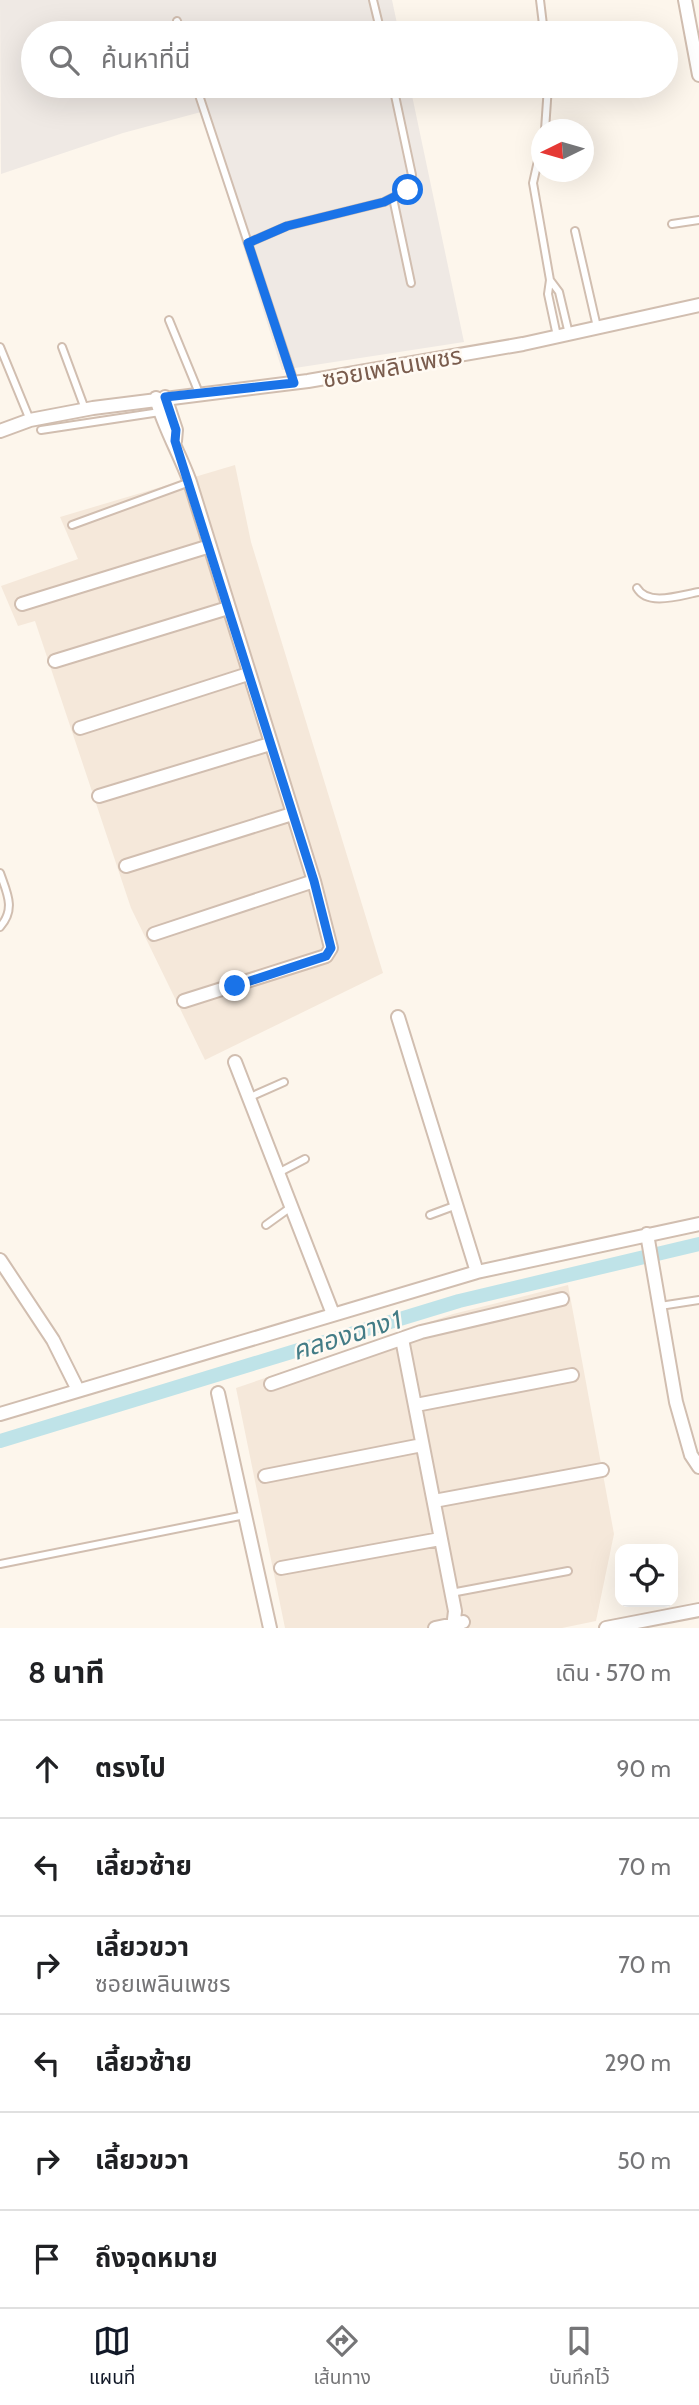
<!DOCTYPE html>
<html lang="th">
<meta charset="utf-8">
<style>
body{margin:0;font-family:Cabin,"Noto Sans Thai",sans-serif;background:#f2f2f2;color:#202124}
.controls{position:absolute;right:21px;bottom:21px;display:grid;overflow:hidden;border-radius:14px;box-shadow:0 7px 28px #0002}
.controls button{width:63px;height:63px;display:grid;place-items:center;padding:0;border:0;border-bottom:2px solid #e0e0e0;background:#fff;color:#202124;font:35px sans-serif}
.compass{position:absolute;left:531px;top:119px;width:63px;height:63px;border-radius:50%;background:#fff;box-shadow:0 7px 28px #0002;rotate:265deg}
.stop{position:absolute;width:21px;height:21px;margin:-16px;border:5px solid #1a73e8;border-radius:50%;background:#fff}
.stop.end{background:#1a73e8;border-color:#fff;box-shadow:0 2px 7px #0008}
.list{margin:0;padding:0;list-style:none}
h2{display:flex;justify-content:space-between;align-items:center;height:91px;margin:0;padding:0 28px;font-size:30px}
h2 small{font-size:23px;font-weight:400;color:#757577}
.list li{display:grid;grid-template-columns:46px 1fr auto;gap:21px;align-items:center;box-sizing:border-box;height:98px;padding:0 28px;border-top:2px solid #e0e0e0}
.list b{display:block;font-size:26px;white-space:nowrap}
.list p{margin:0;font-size:23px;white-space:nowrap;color:#757577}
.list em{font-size:23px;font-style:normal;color:#757577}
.icon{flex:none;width:38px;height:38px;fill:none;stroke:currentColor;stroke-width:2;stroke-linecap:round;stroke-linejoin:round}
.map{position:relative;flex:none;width:699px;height:1628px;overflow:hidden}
.search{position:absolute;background:#fff;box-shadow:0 7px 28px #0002;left:21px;right:21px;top:21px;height:77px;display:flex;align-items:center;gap:18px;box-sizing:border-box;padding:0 24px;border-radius:38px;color:#757577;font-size:26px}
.sheet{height:679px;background:#fff}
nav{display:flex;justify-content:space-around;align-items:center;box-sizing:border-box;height:98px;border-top:2px solid #e0e0e0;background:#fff;font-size:19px;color:#757577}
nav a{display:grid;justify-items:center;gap:4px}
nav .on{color:#111827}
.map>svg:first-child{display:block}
.residential{fill:#f5e8da}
.industrial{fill:#efe9e4}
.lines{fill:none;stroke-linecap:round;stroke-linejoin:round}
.canal{stroke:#bfe3e8;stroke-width:14}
.lane-casing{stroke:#d1beb0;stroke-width:10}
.street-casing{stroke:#d1beb0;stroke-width:16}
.lane{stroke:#fff;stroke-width:6}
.street{stroke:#fff;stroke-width:12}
.route{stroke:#1a73e8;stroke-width:9}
.labels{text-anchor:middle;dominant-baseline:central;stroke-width:5;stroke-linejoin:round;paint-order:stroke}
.street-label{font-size:24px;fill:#7a5c4d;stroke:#fffaf3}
.water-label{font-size:26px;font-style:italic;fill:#437c86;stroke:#fffaf3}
</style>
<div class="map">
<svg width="699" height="1628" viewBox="0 0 699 1628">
<rect width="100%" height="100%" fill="#fdf6ec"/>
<path class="residential" d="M235,465L251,542L383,973L205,1060L131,908L35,621L18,626L1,586L78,559L60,517Z
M568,1285L614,1534L596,1621L562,1628H285L236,1388L453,1314Z"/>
<path class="industrial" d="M0,0H392L399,33H33V86H410L464,342L282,370L201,112L123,133L1,174Z"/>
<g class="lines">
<path class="canal" d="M0,1441L459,1301L699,1244"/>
<g class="lane-casing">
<path id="lane" d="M373,0L381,33
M540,0L544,33
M177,21L181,33
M161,33L179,27
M196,86L294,382
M545,130L548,86
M542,143L533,183L550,280L548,294L557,336
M393,198L411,283
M672,224L699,220
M575,231L597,327
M248,243L287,226L384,202L408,190L412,175L393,86
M550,280L559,292L569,334
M169,320L199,393
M0,347L30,420
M62,347L85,409
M41,430L160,412
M72,525L190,482
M637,588C648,607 681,595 699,592
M0,873C7,893 16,909 0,927
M248,1098L284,1082
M278,1173L305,1159
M430,1215L457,1205
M266,1225L291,1207
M660,1306L699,1300
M0,1564L245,1515
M451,1593L568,1571"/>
</g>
<g class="street-casing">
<path id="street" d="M685,0L699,75
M165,397L176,430L175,441
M156,398C164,428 179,452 190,482L314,881L331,948L326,956L184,1001
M0,431L30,420L93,408L308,381L523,344L699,305
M22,604L210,546
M55,661L228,608
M80,728L248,674
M99,796L270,744
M126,866L292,814
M154,934L314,881
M398,1017L477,1272
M235,1062L333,1314
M647,1234L676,1402L691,1455L699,1467
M0,1260L53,1340L78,1390
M402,1339L455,1611L453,1628
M271,1384L421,1332L562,1299
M218,1393L270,1628
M416,1405L572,1375
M0,1414L477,1272L699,1224
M265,1476L422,1445
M434,1501L602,1470
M281,1568L440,1539
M435,1628L463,1622
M606,1628L699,1610"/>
</g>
<use href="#lane" class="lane"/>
<use href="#street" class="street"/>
</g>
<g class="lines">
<path class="route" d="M235,986L326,956L331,948L314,881L175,441L176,430L165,397L294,383L248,243L287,226L384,202L408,190"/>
</g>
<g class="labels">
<g class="street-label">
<text transform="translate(392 367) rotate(-10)">ซอยเพลินเพชร</text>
</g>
<g class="water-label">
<text transform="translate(347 1335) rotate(-17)">คลองฉาง 1</text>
</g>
</g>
</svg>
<div class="controls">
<button><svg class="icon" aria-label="locate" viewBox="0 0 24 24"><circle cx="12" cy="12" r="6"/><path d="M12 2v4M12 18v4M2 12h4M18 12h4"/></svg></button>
</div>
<svg class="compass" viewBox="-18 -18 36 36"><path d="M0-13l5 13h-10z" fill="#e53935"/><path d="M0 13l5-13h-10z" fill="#757577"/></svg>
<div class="stop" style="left:408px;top:190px"></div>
<div class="stop end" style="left:235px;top:986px"></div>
<div class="search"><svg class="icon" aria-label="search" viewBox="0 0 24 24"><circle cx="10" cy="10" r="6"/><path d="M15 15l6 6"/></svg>ค้นหาที่นี่</div>
</div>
<section class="sheet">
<h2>8 นาที<small>เดิน · 570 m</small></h2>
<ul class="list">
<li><svg class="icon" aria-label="ahead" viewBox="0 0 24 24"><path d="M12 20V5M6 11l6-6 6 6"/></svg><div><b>ตรงไป</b></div><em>90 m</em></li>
<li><svg class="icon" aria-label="left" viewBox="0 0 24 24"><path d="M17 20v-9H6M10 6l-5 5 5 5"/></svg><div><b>เลี้ยวซ้าย</b></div><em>70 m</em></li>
<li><svg class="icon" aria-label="right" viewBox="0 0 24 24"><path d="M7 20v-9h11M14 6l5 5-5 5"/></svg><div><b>เลี้ยวขวา</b><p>ซอยเพลินเพชร</p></div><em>70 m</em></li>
<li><svg class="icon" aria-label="left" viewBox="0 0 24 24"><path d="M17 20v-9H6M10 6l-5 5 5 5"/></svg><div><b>เลี้ยวซ้าย</b></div><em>290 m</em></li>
<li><svg class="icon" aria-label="right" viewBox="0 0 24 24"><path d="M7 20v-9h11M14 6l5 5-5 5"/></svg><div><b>เลี้ยวขวา</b></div><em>50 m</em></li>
<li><svg class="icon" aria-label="arrive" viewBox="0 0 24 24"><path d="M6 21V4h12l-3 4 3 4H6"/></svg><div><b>ถึงจุดหมาย</b></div></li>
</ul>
</section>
<nav>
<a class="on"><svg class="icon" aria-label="map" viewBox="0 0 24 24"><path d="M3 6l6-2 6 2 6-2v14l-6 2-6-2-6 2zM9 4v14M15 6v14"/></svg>แผนที่</a>
<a><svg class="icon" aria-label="directions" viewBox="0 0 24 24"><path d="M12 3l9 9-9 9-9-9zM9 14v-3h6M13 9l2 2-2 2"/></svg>เส้นทาง</a>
<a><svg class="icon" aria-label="saved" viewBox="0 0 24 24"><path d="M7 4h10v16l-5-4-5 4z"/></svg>บันทึกไว้</a>
</nav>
